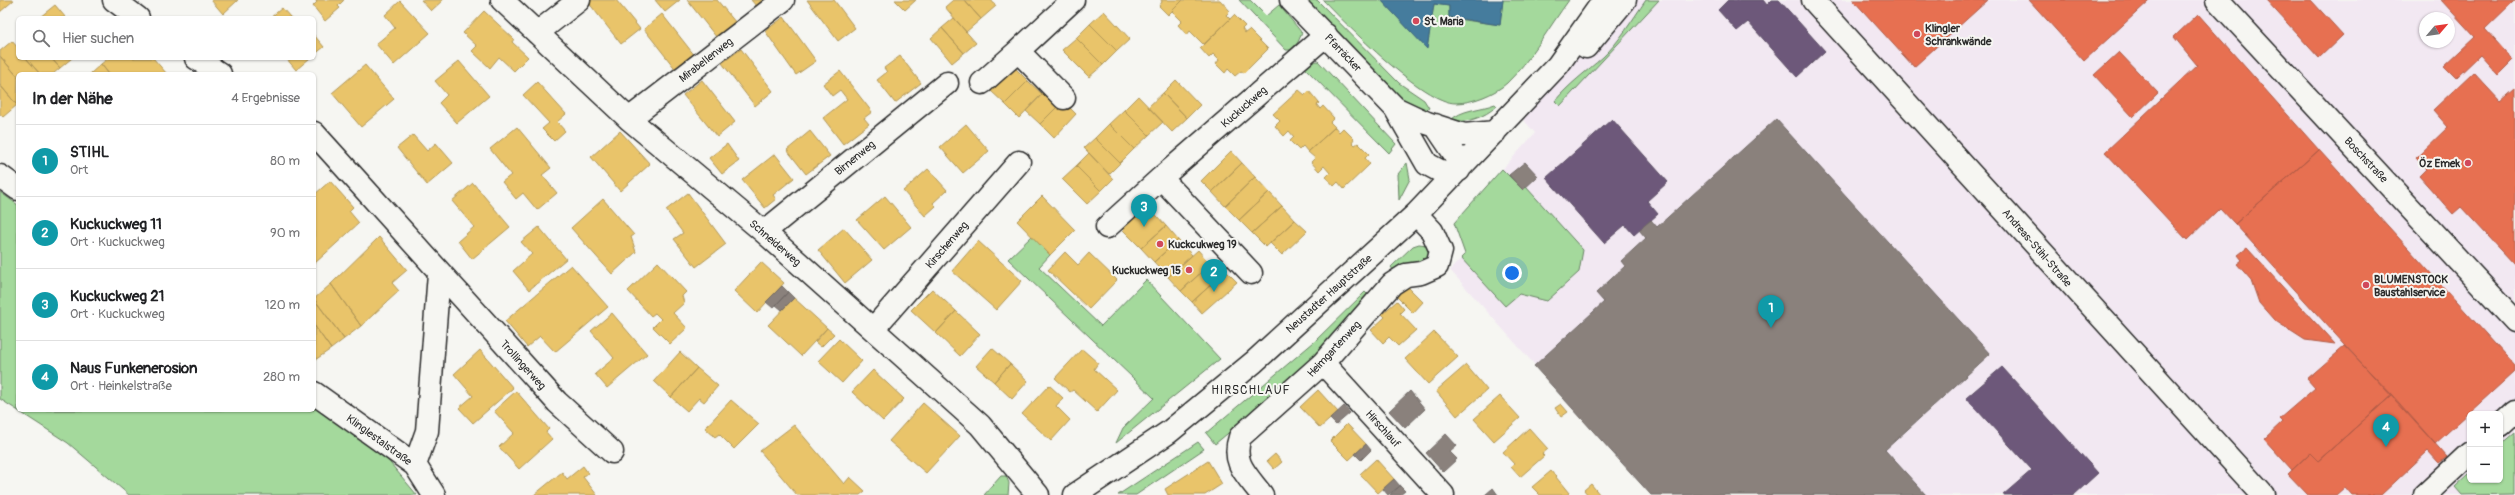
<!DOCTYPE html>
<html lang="de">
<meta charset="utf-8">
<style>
body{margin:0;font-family:Pangolin,sans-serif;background:#f2f2f2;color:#202124}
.controls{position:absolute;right:12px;bottom:12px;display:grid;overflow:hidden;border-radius:6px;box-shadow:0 1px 3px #0004}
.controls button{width:36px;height:36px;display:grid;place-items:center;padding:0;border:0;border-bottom:1px solid #e0e0e0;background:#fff;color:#202124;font:20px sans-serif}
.compass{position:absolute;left:2419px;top:12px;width:36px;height:36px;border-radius:50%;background:#fff;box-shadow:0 1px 3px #0004;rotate:61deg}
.you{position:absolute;left:1512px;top:273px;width:14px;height:14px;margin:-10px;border:3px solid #fff;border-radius:50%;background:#1a73e8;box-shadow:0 0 0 6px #1a73e833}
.badge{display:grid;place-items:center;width:26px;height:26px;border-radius:50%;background:#d93025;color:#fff;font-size:13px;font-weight:700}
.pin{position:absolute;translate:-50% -33px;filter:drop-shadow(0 1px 2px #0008)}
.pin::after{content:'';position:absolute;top:21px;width:14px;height:12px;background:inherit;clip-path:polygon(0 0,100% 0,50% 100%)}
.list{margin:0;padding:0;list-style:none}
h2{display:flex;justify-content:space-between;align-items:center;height:52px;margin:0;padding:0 16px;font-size:17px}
h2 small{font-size:13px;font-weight:400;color:#757577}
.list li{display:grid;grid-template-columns:26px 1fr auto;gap:12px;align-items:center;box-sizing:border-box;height:72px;padding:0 16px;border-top:1px solid #e0e0e0}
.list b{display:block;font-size:15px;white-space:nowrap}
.list p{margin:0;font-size:13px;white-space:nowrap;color:#757577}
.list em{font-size:13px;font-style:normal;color:#757577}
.icon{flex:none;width:22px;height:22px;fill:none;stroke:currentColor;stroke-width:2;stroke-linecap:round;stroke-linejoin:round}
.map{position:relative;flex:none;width:2515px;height:495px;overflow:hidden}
.search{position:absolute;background:#fff;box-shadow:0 1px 3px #0004;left:16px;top:16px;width:300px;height:44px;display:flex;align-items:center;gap:10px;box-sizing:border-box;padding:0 14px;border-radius:6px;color:#757577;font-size:15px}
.panel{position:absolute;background:#fff;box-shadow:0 1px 3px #0004;left:16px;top:72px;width:300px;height:340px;border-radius:6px}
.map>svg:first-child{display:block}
.built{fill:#f2e8f2;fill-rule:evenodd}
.green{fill:#a4d99c;stroke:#688264}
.homes{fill:#e9c46a;stroke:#b09657}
.shops{fill:#e76f51;stroke:#af5b46}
.offices{fill:#6d597a;stroke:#594b62}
.public{fill:#457b9d;stroke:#3d637b}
.industry{fill:#8a817c;stroke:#6e6764}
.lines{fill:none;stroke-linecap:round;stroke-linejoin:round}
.minor-casing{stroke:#2b2b2b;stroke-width:25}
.minor{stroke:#f6f6f2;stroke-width:22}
.poi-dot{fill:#d1495b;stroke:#f6f6f2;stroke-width:1.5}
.labels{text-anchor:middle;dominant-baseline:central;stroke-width:4;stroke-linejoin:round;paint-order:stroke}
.poi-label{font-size:11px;font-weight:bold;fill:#2b2b2b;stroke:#f6f6f2;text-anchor:start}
.street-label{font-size:11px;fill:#2b2b2b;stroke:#f6f6f2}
.neighbourhood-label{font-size:12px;letter-spacing:1px;fill:#2b2b2b;stroke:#f6f6f2}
</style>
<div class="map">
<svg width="2515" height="495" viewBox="0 0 2515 495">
<rect width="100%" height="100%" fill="#f6f6f2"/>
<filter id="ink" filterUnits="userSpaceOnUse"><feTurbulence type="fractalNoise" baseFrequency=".025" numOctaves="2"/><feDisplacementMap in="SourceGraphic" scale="8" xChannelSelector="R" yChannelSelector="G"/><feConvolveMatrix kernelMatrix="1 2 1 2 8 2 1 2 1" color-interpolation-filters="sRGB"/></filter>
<g filter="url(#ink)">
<path class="built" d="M1604,0H2515V495H1651L1450,270L1465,254L1454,223L1535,133L1516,111ZM2425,18H2449V42H2425ZM2470,414H2500V480H2470Z"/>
<path class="green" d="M1239,0H1250L1266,16L1279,5L1302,33L1298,42L1291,50H1286Z
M1302,0H1317L1399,83L1424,100L1429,108L1424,112C1380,88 1338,36 1302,0Z
M1323,0H1381L1427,48L1434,4L1449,6V18L1500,25L1503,0H1569C1549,27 1531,60 1507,83C1495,94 1472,103 1456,103C1424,104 1346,24 1323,0Z
M1646,0H1659L1560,106L1555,101C1569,84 1586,72 1603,57C1620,41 1632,20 1646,0Z
M1318,61L1396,144L1389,153L1302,65L1308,62Z
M1495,104L1497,106C1483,118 1468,123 1450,121C1461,109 1480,110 1495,104Z
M1407,163L1410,179L1399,200L1398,174Z
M1502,169L1523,190L1526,187L1583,250L1579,272L1547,301L1519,294L1505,306L1461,258L1465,254L1454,223Z
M0,192L18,205V410H314V404L380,451L417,495H129L68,443L0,399Z
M1032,236L1050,255L1039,267L1101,326L1146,280L1220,359L1116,443L1123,428L1154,398L1008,259Z
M1419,244L1427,245L1431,256L1427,263L1394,271L1391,267L1413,246Z
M1365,292L1368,295L1306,368L1215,444L1206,433L1314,342Z
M2515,432V494L2462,495L2455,487L2470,473V480H2500V445Z
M1198,442L1204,449L1136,495H1118Z
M1001,476H1006L1009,483L1008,495H984Z"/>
<path class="homes" d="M0,0H14L0,12Z
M211,0H238L223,14Z
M315,0H344L338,6L340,8L325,21L313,6L317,2Z
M421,0H443L431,11Z
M591,0H616L640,29L621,44L588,2Z
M655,0H680L665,12Z
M687,0H717L736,23L717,38Z
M751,0H766L757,7Z
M807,0H834L855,28L838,41Z
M895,0H916L905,10Z
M953,0H964L981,19L966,32L945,7Z
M964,0H991L996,6L981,19Z
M1161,0H1183L1168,15L1159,6L1162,2Z
M1183,0H1220L1230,11L1226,15L1230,19L1204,45L1190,31L1187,35L1178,25L1182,21L1172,11Z
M400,1L430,33L394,65L376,44L395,28L385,15Z
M55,5L66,18H41L40,17Z
M282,8L291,18H270Z
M484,11L514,39L512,42L528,57L514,71L499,57L490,68L472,51L477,46L463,33Z
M1104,11L1130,39L1117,51L1090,24Z
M662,14L695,56L677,71L644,29Z
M1234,15L1245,26L1242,29L1245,33L1249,30L1268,49L1244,73L1241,71L1235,76L1228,69L1225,73L1216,64L1219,60L1213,54L1209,58L1200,48Z
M784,17L816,61L796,75L765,31Z
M954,18L976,43L964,53L942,28Z
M1090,24L1117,51L1103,65L1076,38Z
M942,28L964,53L952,63L931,38Z
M314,35L324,47L314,55Z
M1076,38L1103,65L1089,77L1062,50Z
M12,41L18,48V58H26L40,74H18V77L0,56V51Z
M741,49L773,91L755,106L722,63Z
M0,56L18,77L17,105L0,85Z
M900,56L921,83L895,103L877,80L887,72L884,68Z
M26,58H51L60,68L53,74H40Z
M51,58H72L60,68Z
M109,58H153L167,74H109L101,64Z
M286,58H310L296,70Z
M459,61L489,96L457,123L439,103L447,95L435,81Z
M101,64L109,74H90Z
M365,65L394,99L361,127L332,93Z
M1014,67L1028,81L1005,104L991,91Z
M840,71L872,112L864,118L869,124L843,144L823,118L847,99L840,90L832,96L823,84Z
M702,80L735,122L717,137L683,95Z
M1176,80L1200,105L1187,118L1163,93Z
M1028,81L1042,94L1019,118L1005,104Z
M537,82L566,114L557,122L565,131L554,141L542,129L549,123L523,95Z
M0,85L17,105L3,117L0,114Z
M1049,87L1063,101L1040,124L1026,111Z
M1299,90L1305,95L1309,91L1319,103L1317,105L1320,109L1323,106L1334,118L1330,122L1335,127L1308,152L1303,146L1299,150L1290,141L1294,137L1289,131L1284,136L1275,126L1280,121L1273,114Z
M1163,93L1187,118L1172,132L1148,107Z
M1138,96L1163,122L1149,135L1124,110Z
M1063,101L1076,114L1054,138L1040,124Z
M1124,110L1149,135L1134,149L1109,124Z
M966,124L989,151L963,173L940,147Z
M1109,124L1134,149L1120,163L1095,138Z
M517,127L551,168L542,175L557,193L537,210L523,193L516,199L502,182L511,175L490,149Z
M1335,127L1339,132L1343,128L1354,139L1352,142L1355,145L1358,143L1369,154L1365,158L1370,164L1344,189L1338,182L1334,186L1326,177L1330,173L1324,166L1319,171L1311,162L1315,158L1308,152Z
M620,131L650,164L620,191L591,157Z
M810,131L830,156L806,174L787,150Z
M413,135L427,151L436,143L453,163L427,185L397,148Z
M1095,138L1120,163L1109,174L1084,148Z
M727,144L739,161L722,174L709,158Z
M1231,151L1242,163L1212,192L1201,181Z
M1089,153L1113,179L1101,191L1076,166Z
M775,154L794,178L773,195L776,199L765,208L742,180Z
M1242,163L1255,177L1225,206L1212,192Z
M1076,166L1101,191L1087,204L1062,179Z
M928,169L947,190L933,203L936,206L925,216L903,191Z
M1255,177L1269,192L1239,220L1225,206Z
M330,181L353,207L349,211L359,223L314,264V195Z
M473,183L510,227L472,259L458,241L474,227L452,201Z
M1269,192L1282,206L1252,233L1239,220Z
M688,193L726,244L696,267L674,239L683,233L666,210Z
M885,196L911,227L884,250L857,220Z
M1042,196L1075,230L1050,255L1017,221Z
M603,199L634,235L631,237L636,252L612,274L571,228Z
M1147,205L1166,226L1141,248L1122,229Z
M1282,206L1295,220L1266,247L1252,233Z
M1295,220L1307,231L1282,255L1270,243Z
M1166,226L1178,240L1154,262L1141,248Z
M539,227L566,259L529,290L513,271L532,254L521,242Z
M844,228L872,260L845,283L818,250Z
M379,237L407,270L392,283L399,291L361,326L331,284Z
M1178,240L1192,255L1168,277L1154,262Z
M978,241L1022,281L996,310L952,271Z
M1198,250L1210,264L1181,291L1168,277Z
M1065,252L1078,265L1089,253L1117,280L1089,309L1048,270Z
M1216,259L1226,271L1192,302L1181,291Z
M658,262L686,292L682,296L684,303L673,313L687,328L670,344L653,327L661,319L655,313L651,316L628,291Z
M761,262L784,283L757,313L734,291Z
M571,265L608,307L555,352L540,336L527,347L505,321Z
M1226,271L1237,282L1202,313L1192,302Z
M331,284L361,326L344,339L314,299Z
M1405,284L1423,302L1413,313L1394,294Z
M932,289L956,311L936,333L911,310Z
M794,298L827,328L801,356L768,325Z
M314,299L344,339L331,349L314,325Z
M1397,301L1404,309L1400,313L1416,330L1398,346L1389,337L1383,343L1371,330L1385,317L1382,314Z
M956,311L980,334L960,356L936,333Z
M612,313L647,354L607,388L595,374L614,358L591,331Z
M314,325L331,349L315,360L314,358Z
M827,328L834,334L821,347L815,342Z
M1434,332L1458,357L1428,384L1405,359Z
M839,339L862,361L842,383L818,361Z
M992,348L1010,364L994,382L976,366Z
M1082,349L1098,363L1094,369L1117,390L1097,412L1073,390L1070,392L1055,378Z
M480,350L513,388L473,423L459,408L473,396L454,374Z
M680,352L697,368L671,397L654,381Z
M1010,364L1028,381L1012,399L994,382Z
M1466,365L1487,390L1457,416L1436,391Z
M697,368L718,386L704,402L699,398L687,411L671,397Z
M873,370L904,399L883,421L852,392Z
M1049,385L1063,398L1056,406L1070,420L1051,441L1022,414Z
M1318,390L1338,412L1320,428L1300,407Z
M516,391L549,429L546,432L552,439L519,469L499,447L514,433L494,411Z
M1500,396L1520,418L1494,441L1474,419Z
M731,400L759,424L734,449L719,434L715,437L705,428Z
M923,403L960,436L926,473L889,441Z
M1561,404L1568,412L1561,417L1555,408Z
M1347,424L1366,444L1349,460L1330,441Z
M794,425L844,484L850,477L865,491L860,495H797L760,451Z
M1529,428L1548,449L1542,454L1544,456L1520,477L1511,467L1514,464L1503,452Z
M1275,454L1282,462L1274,469L1267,461Z
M1376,459L1394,479L1378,493L1360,474Z
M1208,461L1222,484L1205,495H1168L1165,489Z
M583,466L588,473L583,477L597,495H534L562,472L567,479Z
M1551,471L1569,493L1567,495H1540L1532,487Z
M1591,484L1600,495H1588L1584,490Z"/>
<path class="shops" d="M1853,0H1988L1914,67Z
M2029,0H2150L2084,61Z
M2266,0H2311L2343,35L2319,58Z
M2441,0H2515L2485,29L2513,60L2498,75L2480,55L2456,78L2444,66L2475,37Z
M2198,14L2319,150L2235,224L2220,208L2187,240L2105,152L2197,65L2174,37Z
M2119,52L2158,93L2133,117L2094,75Z
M2473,72L2500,101L2515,88V265L2461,207L2453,214L2419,176L2426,169L2416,158L2448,127L2433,110Z
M2319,150L2515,366V371L2435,444L2235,224Z
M2247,248L2335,344L2305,340L2274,320L2259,303L2251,280L2237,264L2242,260L2238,255Z
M2345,346L2392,395L2318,461L2310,453L2292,470L2264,439L2282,422L2279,419L2315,388L2307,379Z
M2392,395L2447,457L2439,463L2428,451L2381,495H2352L2345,487L2336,495H2308L2288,474L2310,453L2318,461Z"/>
<path class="offices" d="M1728,0H1763L1767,5L1772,0H1779L1825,51L1797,77L1748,22L1737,31L1718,10Z
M1612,119L1668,182L1647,201L1658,214L1634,235L1625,225L1604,243L1546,178Z
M2002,367L2098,473L2074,495H2003L2032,470L1966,398Z"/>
<path class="public" d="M1381,0H1503L1500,25L1449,17V6L1434,4L1427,49Z"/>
<path class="industry" d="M1776,119L1990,354L1885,450L1926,495H1651L1534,366L1604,302L1596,293L1625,266L1621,261L1646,238L1639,230L1651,220L1657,227Z
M1525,162L1538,176L1523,190L1509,175Z
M782,286L788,292L773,308L766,302Z
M788,292L794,298L782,310L776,305Z
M1410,391L1425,409L1405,428L1389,411Z
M1344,406L1350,413L1336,425L1330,419Z
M1446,434L1457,446L1450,452L1457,459L1443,472L1426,453Z
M1366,444L1371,450L1361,460L1355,454Z
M1394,479L1400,486L1388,495L1383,489Z
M1400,486L1405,491L1400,495H1390Z
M1493,488L1498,495H1485Z"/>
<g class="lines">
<g class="minor-casing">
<path id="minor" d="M114,0L138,18
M502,0L629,119L764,232L980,425L1038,495
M1291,0L1395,108L1427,164L1442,172L1459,170
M1813,0L2263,495
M2217,0L2515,321
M537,33L579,0
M1586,47L1625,0
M196,58L220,74
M982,83L1018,51
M1064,98L1018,51L1073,0
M1395,108L1427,123L1464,135L1495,132
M629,119L783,0
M1435,125L1456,156L1459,170
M314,133L557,402L612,452
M0,176L18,189
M1107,227L1161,178
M764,232L947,83
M1251,273L1161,178L1326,35
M874,328L1019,162
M1323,363L1443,495
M314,393L415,465L434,495
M2500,425L2515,411
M415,465L427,431L439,273
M1075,495L1169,432L1254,362L1416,214L1558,65L1604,0
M1262,495C1247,475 1231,463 1240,437L1323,363L1392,284L1406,275L1421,273L1437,266L1441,251L1432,231L1416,214
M2425,495L2470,453"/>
</g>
<use href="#minor" class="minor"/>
</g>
</g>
<g class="poi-dot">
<circle cx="1416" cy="21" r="4"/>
<circle cx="1917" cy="34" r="4"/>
<circle cx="2468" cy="163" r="4"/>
<circle cx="1160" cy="244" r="4"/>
<circle cx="1189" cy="270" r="4"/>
<circle cx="2366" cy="285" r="4"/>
</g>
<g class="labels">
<g class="poi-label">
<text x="1424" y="21">St. Maria</text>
<text x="1925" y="28">Klingler<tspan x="1925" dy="13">Schrankwände</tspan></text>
<text x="2460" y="163" text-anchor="end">Öz Emek</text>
<text x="1168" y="244">Kuckcukweg 19</text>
<text x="1181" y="270" text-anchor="end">Kuckuckweg 15</text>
<text x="2374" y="279">BLUMENSTOCK<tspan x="2374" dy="13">Baustahlservice</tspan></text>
</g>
<g class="street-label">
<text transform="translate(1343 53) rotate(46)">Pfarräcker</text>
<text transform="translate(706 60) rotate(-38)">Mirabellenweg</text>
<text transform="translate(1244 107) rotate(-41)">Kuckuckweg</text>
<text transform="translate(855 158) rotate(-39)">Birnenweg</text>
<text transform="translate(2366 160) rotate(47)">Boschstraße</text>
<text transform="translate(775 243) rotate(41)">Schneiderweg</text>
<text transform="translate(947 245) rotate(-49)">Kirschenweg</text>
<text transform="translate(2037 248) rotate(49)">Andreas-Stihl-Straße</text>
<text transform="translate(1329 294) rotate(-42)">Neustadter Hauptstraße</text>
<text transform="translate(1334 349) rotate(-47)">Heimgartenweg</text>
<text transform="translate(523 365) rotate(48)">Trollingerweg</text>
<text transform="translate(1383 429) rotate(48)">Hirschlauf</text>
<text transform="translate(379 440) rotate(36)">Klinglestalstraße</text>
</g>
<g class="neighbourhood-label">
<text x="1251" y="390">HIRSCHLAUF</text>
</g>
</g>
</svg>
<div class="controls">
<button>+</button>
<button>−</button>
</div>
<svg class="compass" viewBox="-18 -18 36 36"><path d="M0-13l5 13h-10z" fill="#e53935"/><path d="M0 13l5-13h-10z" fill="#757577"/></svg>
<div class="you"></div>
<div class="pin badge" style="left:1771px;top:328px;background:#0f9aa8">1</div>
<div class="pin badge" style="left:1214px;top:292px;background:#0f9aa8">2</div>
<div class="pin badge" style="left:1144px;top:227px;background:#0f9aa8">3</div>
<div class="pin badge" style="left:2386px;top:447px;background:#0f9aa8">4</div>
<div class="search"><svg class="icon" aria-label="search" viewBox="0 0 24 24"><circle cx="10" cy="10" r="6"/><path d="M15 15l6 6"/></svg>Hier suchen</div>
<section class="panel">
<h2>In der Nähe<small>4 Ergebnisse</small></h2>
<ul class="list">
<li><span class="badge" style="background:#0f9aa8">1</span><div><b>STIHL</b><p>Ort</p></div><em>80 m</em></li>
<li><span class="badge" style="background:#0f9aa8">2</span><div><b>Kuckuckweg 11</b><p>Ort · Kuckuckweg</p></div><em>90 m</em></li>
<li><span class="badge" style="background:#0f9aa8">3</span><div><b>Kuckuckweg 21</b><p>Ort · Kuckuckweg</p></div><em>120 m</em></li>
<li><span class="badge" style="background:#0f9aa8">4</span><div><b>Naus Funkenerosion</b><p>Ort · Heinkelstraße</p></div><em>280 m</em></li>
</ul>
</section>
</div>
